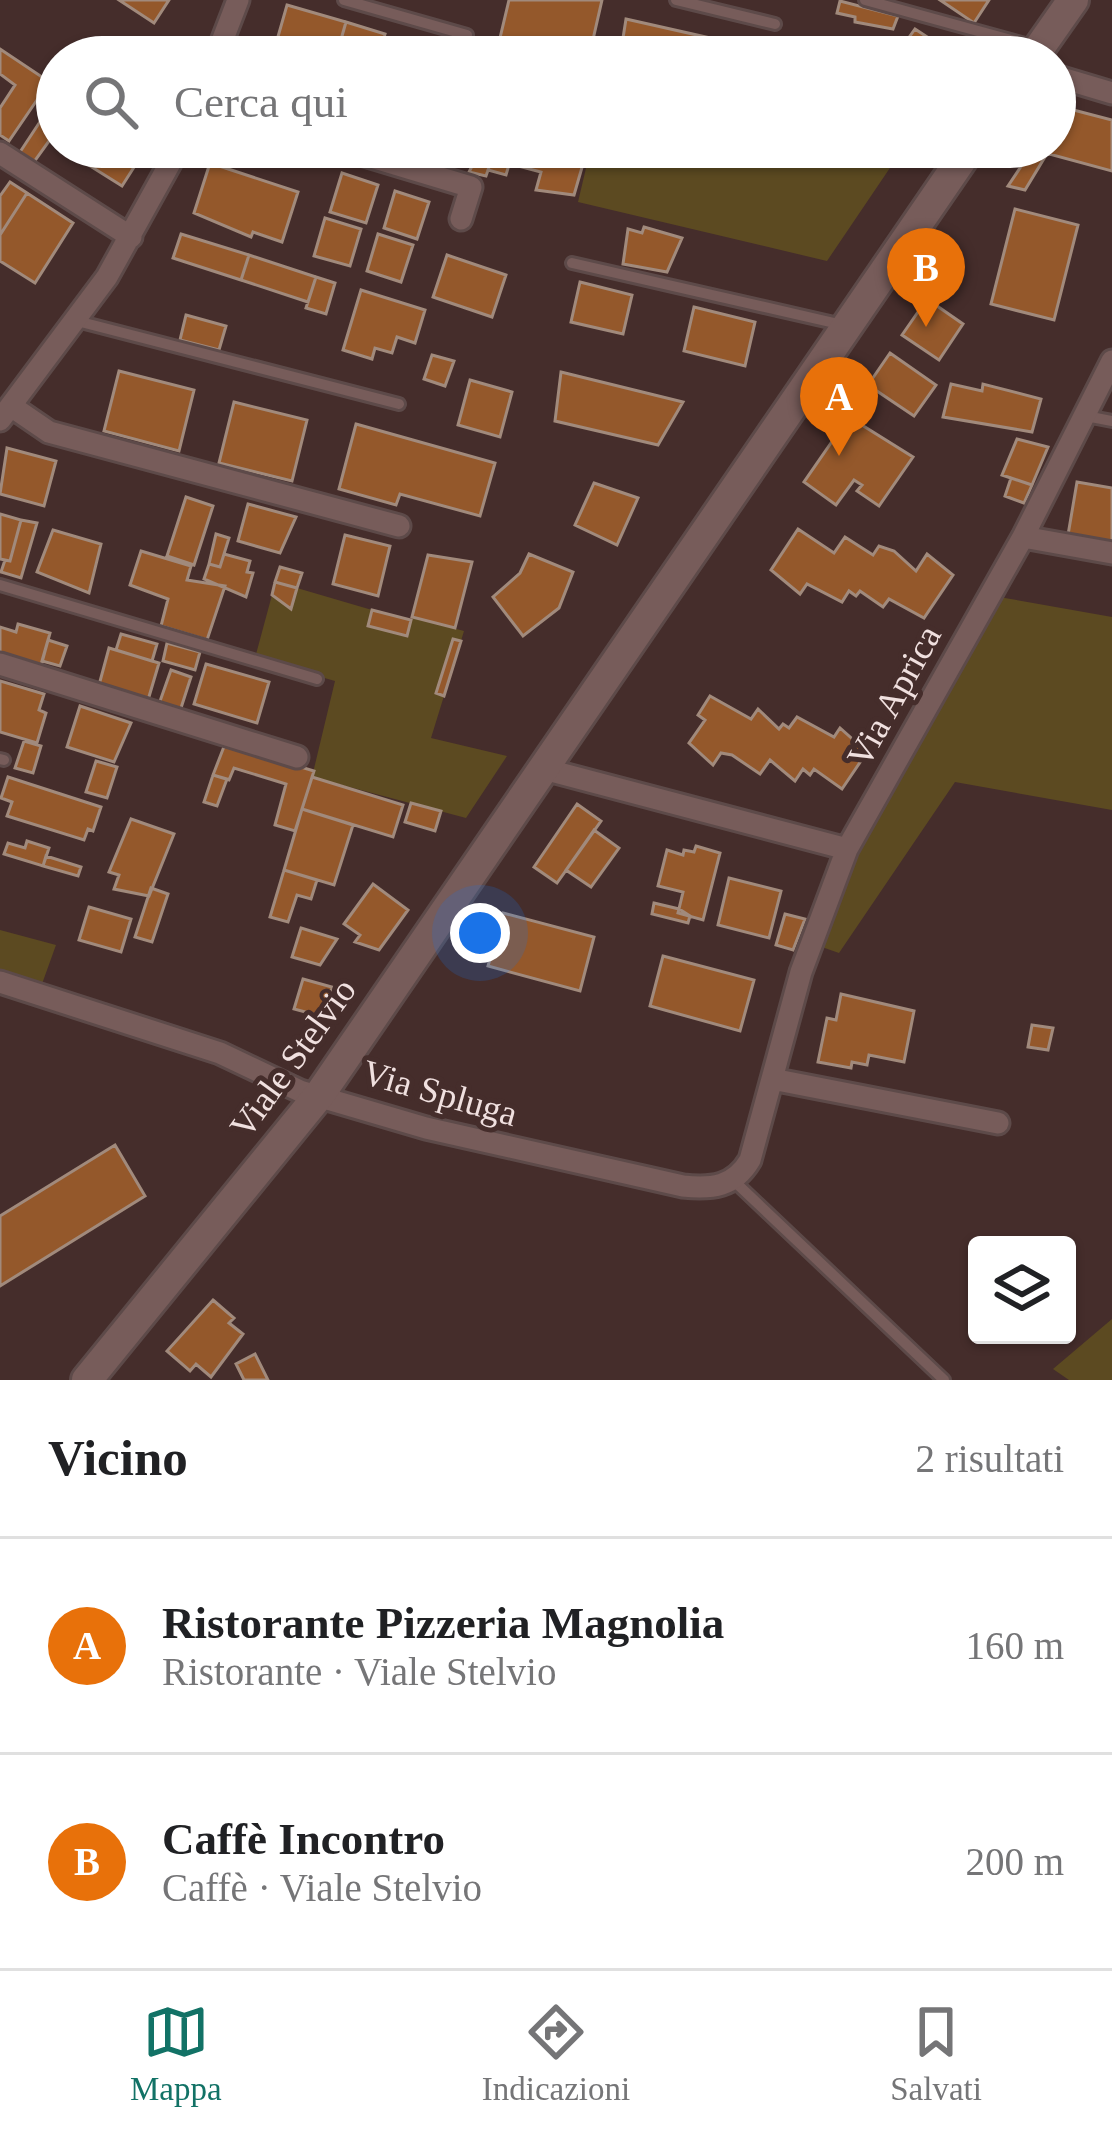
<!DOCTYPE html>
<html lang="it">
<meta charset="utf-8">
<style>
body{margin:0;font-family:Georgia,serif;background:#f2f2f2;color:#202124}
.controls{position:absolute;right:36px;bottom:36px;display:grid;overflow:hidden;border-radius:12px;box-shadow:0 3px 9px #0004}
.controls button{width:108px;height:108px;display:grid;place-items:center;padding:0;border:0;border-bottom:3px solid #e0e0e0;background:#fff;color:#202124;font:60px sans-serif}
.you{position:absolute;left:480px;top:933px;width:42px;height:42px;margin:-30px;border:9px solid #fff;border-radius:50%;background:#1a73e8;box-shadow:0 0 0 18px #1a73e833}
.badge{display:grid;place-items:center;width:78px;height:78px;border-radius:50%;background:#127266;color:#fff;font-size:39px;font-weight:700}
.pin{position:absolute;translate:-50% -99px;filter:drop-shadow(0 3px 6px #0008)}
.pin::after{content:'';position:absolute;top:63px;width:42px;height:36px;background:inherit;clip-path:polygon(0 0,100% 0,50% 100%)}
.list{margin:0;padding:0;list-style:none}
h2{display:flex;justify-content:space-between;align-items:center;height:156px;margin:0;padding:0 48px;font-size:51px}
h2 small{font-size:39px;font-weight:400;color:#757577}
.list li{display:grid;grid-template-columns:78px 1fr auto;gap:36px;align-items:center;box-sizing:border-box;height:216px;padding:0 48px;border-top:3px solid #e0e0e0}
.list b{display:block;font-size:45px;white-space:nowrap}
.list p{margin:0;font-size:39px;white-space:nowrap;color:#757577}
.list em{font-size:39px;font-style:normal;color:#757577}
.icon{flex:none;width:66px;height:66px;fill:none;stroke:currentColor;stroke-width:2;stroke-linecap:round;stroke-linejoin:round}
.map{position:relative;flex:none;width:1112px;height:1380px;overflow:hidden}
.search{position:absolute;background:#fff;box-shadow:0 3px 9px #0004;left:36px;right:36px;top:36px;height:132px;display:flex;align-items:center;gap:30px;box-sizing:border-box;padding:0 42px;border-radius:66px;color:#757577;font-size:45px}
.sheet{height:588px;background:#fff}
nav{display:flex;justify-content:space-around;align-items:center;box-sizing:border-box;height:168px;border-top:3px solid #e0e0e0;background:#fff;font-size:33px;color:#757577}
nav a{display:grid;justify-items:center;gap:6px}
nav .on{color:#127266}
.map>svg:first-child{display:block}
.green{fill:#5c4a21}
.building{fill:#94582b;stroke:#a18a7c;stroke-width:3}
.lines{fill:none;stroke-linecap:round;stroke-linejoin:round}
.lane-casing{stroke:#5d4a49;stroke-width:16}
.street-casing{stroke:#5d4a49;stroke-width:27}
.secondary-casing{stroke:#5d4a49;stroke-width:36}
.lane{stroke:#775c5a;stroke-width:10}
.street{stroke:#775c5a;stroke-width:21}
.secondary{stroke:#775c5a;stroke-width:30}
.labels{text-anchor:middle;dominant-baseline:central;stroke-width:10;stroke-linejoin:round;paint-order:stroke}
.street-label{font-size:36px;fill:#f0e0df;stroke:#452d2b}
</style>
<div class="map">
<svg width="1112" height="1380" viewBox="0 0 1112 1380">
<rect width="100%" height="100%" fill="#452d2b"/>
<path class="green" d="M591,147H862L898,156L827,261L578,202Z
M297,588L372,610L369,625L407,635L412,617L464,631L431,738L507,756L466,818L312,777L335,681L255,658L272,595L291,609Z
M999,597L1112,617V810L955,782L839,953L819,946L859,845Z
M0,930L56,945L38,995L0,983Z
M1112,1319V1380H1069L1053,1369Z"/>
<path class="building" d="M119,0H169L154,23Z
M509,0H602L589,57H562L500,38Z
M940,0H989L974,23Z
M840,1L898,16L893,29L855,22V17L837,13Z
M287,5L346,22L336,57L273,54Z
M626,19L781,54V57H620Z
M346,22L385,34L378,57H336Z
M915,29L953,54L951,57H895Z
M0,49L57,87L49,108L37,100L9,141L0,135V108L15,85L0,74Z
M57,96V130L34,162L20,152Z
M1062,107L1112,120V171L1049,154L1055,147Z
M86,147L134,149L128,159L136,164L122,186L79,159Z
M417,147H469L465,161L452,157L450,164L429,158L431,151Z
M482,147H496L486,176L469,172Z
M524,147L585,157L574,195L536,190L541,172L518,166Z
M1034,147H1051L1025,190L1008,186Z
M496,148L513,151L506,175L488,170Z
M210,163L298,192L282,242L253,232L251,237L194,213Z
M342,173L378,185L366,223L330,212Z
M10,182L27,193L0,235V196Z
M395,191L429,202L417,239L384,228Z
M27,193L73,223L35,283L0,261V235Z
M1015,209L1078,225L1054,320L991,304Z
M325,218L361,229L350,266L314,256Z
M644,227L682,238L667,272L623,264L628,229L642,233Z
M181,234L249,255L241,280L173,258Z
M378,234L413,245L401,282L367,271Z
M249,255L316,277L308,302L241,280Z
M447,255L506,275L492,317L433,297Z
M316,277L335,283L326,314L306,308Z
M580,282L632,295L623,334L571,322Z
M361,290L425,310L415,343L397,337L392,353L375,348L372,359L343,350Z
M927,299L963,324L939,360L902,335Z
M694,307L755,322L745,366L684,351Z
M186,315L226,326L219,350L180,340Z
M890,353L936,385L914,416L868,385Z
M432,355L454,361L445,386L424,379Z
M119,371L194,390L179,451L104,431Z
M561,372L683,402L658,445L555,421Z
M470,380L512,392L500,437L458,425Z
M951,384L982,391L983,384L1041,399L1032,432L943,417Z
M234,402L307,420L292,481L219,463Z
M849,417L913,457L879,506L857,491L862,485L854,480L836,505L804,482Z
M356,424L495,463L480,516L400,494L396,505L339,489Z
M1017,439L1048,447L1032,485L1002,475Z
M7,448L56,461L44,506L0,494Z
M1011,478L1032,485L1024,503L1005,496Z
M1077,482L1112,488V543L1068,535Z
M594,483L638,498L617,545L575,525Z
M186,497L213,506L194,565L167,556Z
M248,504L296,517L280,553L238,541Z
M0,514L21,520L10,561L0,559Z
M21,520L37,523L21,578L1,572L5,560L10,561Z
M798,529L834,553L845,537L873,555L879,546L894,551L916,571L927,554L953,575L924,618L889,599L883,607L860,591L856,596L849,591L842,602L807,584L800,594L771,570Z
M53,530L101,544L89,593L37,572Z
M216,534L229,538L220,567L209,564Z
M345,535L390,546L378,596L333,584Z
M141,551L191,566L187,580L225,586L207,640L161,626L168,599L130,585Z
M224,554L250,561L247,572L253,573L246,597L204,579L209,564L220,567Z
M529,554L573,572L559,608L523,636L493,597L520,573Z
M428,555L472,562L455,628L412,617Z
M280,567L302,573L297,588L275,582Z
M275,582L297,588L291,609L272,595Z
M372,610L411,620L407,636L368,626Z
M18,624L50,633L41,666L0,658V627L16,632Z
M121,634L157,644L152,661L116,650Z
M453,639L461,641L444,696L436,693Z
M48,640L67,646L60,666L42,661Z
M167,643L200,652L195,670L163,661Z
M109,648L159,663L148,700L99,685Z
M206,664L269,682L257,723L194,704Z
M171,670L191,677L180,711L159,704Z
M0,681L44,694L39,710L46,713L37,743L0,732Z
M710,696L751,719L758,709L779,729L783,724L789,728L797,717L834,737L840,728L867,752L842,789L814,769L810,775L803,769L795,781L770,760L760,774L732,755L721,753L713,765L689,743L705,720L698,715Z
M80,706L131,723L114,762L67,747Z
M24,741L41,746L33,773L15,768Z
M225,744L314,771L295,831L275,825L286,784L234,768L229,780L213,775Z
M96,761L117,767L107,798L86,792Z
M213,775L227,779L217,806L204,802Z
M8,777L101,807L93,831L88,829L84,840L7,816L12,802L1,798Z
M312,777L403,805L393,837L302,809Z
M411,803L441,811L435,831L405,822Z
M577,804L601,821L557,883L534,867Z
M302,809L353,825L334,885L284,870Z
M131,819L174,834L149,896L114,889L119,875L109,872Z
M594,830L619,848L591,887L566,870Z
M27,841L49,848L43,866L4,854L8,843L25,848Z
M696,846L720,853L703,920L678,913L683,892L658,886L667,850L683,855L684,850L694,852Z
M46,856L81,867L78,876L43,866Z
M284,870L317,880L311,899L297,895L288,922L270,917Z
M729,878L781,891L769,938L718,925Z
M373,884L408,910L379,950L355,942L360,935L344,924Z
M151,888L168,894L152,942L135,937Z
M654,903L679,909L690,916L688,923L652,914Z
M89,907L131,919L121,952L79,940Z
M503,913L594,937L580,991L488,966Z
M785,914L805,919L793,950L776,945Z
M301,928L337,939L320,965L292,957Z
M663,956L754,980L740,1031L650,1006Z
M303,979L332,987L324,1017L294,1009Z
M841,994L914,1011L904,1062L869,1055L867,1065L852,1062L851,1068L818,1062L827,1018L836,1020Z
M1032,1025L1053,1028L1048,1050L1028,1047Z
M115,1145L145,1196L0,1286V1216Z
M213,1300L234,1318L229,1323L243,1334L211,1377L196,1364L190,1371L167,1351Z
M255,1354L268,1380H244L236,1364Z"/>
<g class="lines">
<g class="lane-casing">
<path id="lane" d="M344,0L467,35
M676,0L775,24
M865,0L1036,47
M572,263L843,325
M77,321L399,404
M1086,416L1112,421
M0,585L317,679
M0,759L4,760
M734,1181L944,1380"/>
</g>
<g class="street-casing">
<path id="street" d="M216,57L238,0
M1055,76L1112,93
M338,147L471,187L461,219
M0,153L131,237
M11,406L49,432L399,526
M0,420L107,277L179,147
M1023,537L1112,553
M0,664L297,757
M544,769L847,849
M0,982L220,1053L300,1091L426,1128L683,1186C712,1189 734,1187 750,1160L801,972L847,849L1023,537L1112,361
M772,1079L998,1123"/>
</g>
<g class="secondary-casing">
<path id="secondary" d="M1033,57L1073,0
M87,1380L320,1094L970,147"/>
</g>
<use href="#lane" class="lane"/>
<use href="#street" class="street"/>
<use href="#secondary" class="secondary"/>
</g>
<g class="labels">
<g class="street-label">
<text transform="translate(894 696) rotate(-61)">Via Aprica</text>
<text transform="translate(293 1058) rotate(-54)">Viale Stelvio</text>
<text transform="translate(440 1093) rotate(16)">Via Spluga</text>
</g>
</g>
</svg>
<div class="controls">
<button><svg class="icon" aria-label="layers" viewBox="0 0 24 24"><path d="M12 4l9 5-9 5-9-5zM3 14l9 5 9-5"/></svg></button>
</div>
<div class="you"></div>
<div class="pin badge" style="left:839px;top:456px;background:#e8710a">A</div>
<div class="pin badge" style="left:926px;top:327px;background:#e8710a">B</div>
<div class="search"><svg class="icon" aria-label="search" viewBox="0 0 24 24"><circle cx="10" cy="10" r="6"/><path d="M15 15l6 6"/></svg>Cerca qui</div>
</div>
<section class="sheet">
<h2>Vicino<small>2 risultati</small></h2>
<ul class="list">
<li><span class="badge" style="background:#e8710a">A</span><div><b>Ristorante Pizzeria Magnolia</b><p>Ristorante · Viale Stelvio</p></div><em>160 m</em></li>
<li><span class="badge" style="background:#e8710a">B</span><div><b>Caffè Incontro</b><p>Caffè · Viale Stelvio</p></div><em>200 m</em></li>
</ul>
</section>
<nav>
<a class="on"><svg class="icon" aria-label="map" viewBox="0 0 24 24"><path d="M3 6l6-2 6 2 6-2v14l-6 2-6-2-6 2zM9 4v14M15 6v14"/></svg>Mappa</a>
<a><svg class="icon" aria-label="directions" viewBox="0 0 24 24"><path d="M12 3l9 9-9 9-9-9zM9 14v-3h6M13 9l2 2-2 2"/></svg>Indicazioni</a>
<a><svg class="icon" aria-label="saved" viewBox="0 0 24 24"><path d="M7 4h10v16l-5-4-5 4z"/></svg>Salvati</a>
</nav>
